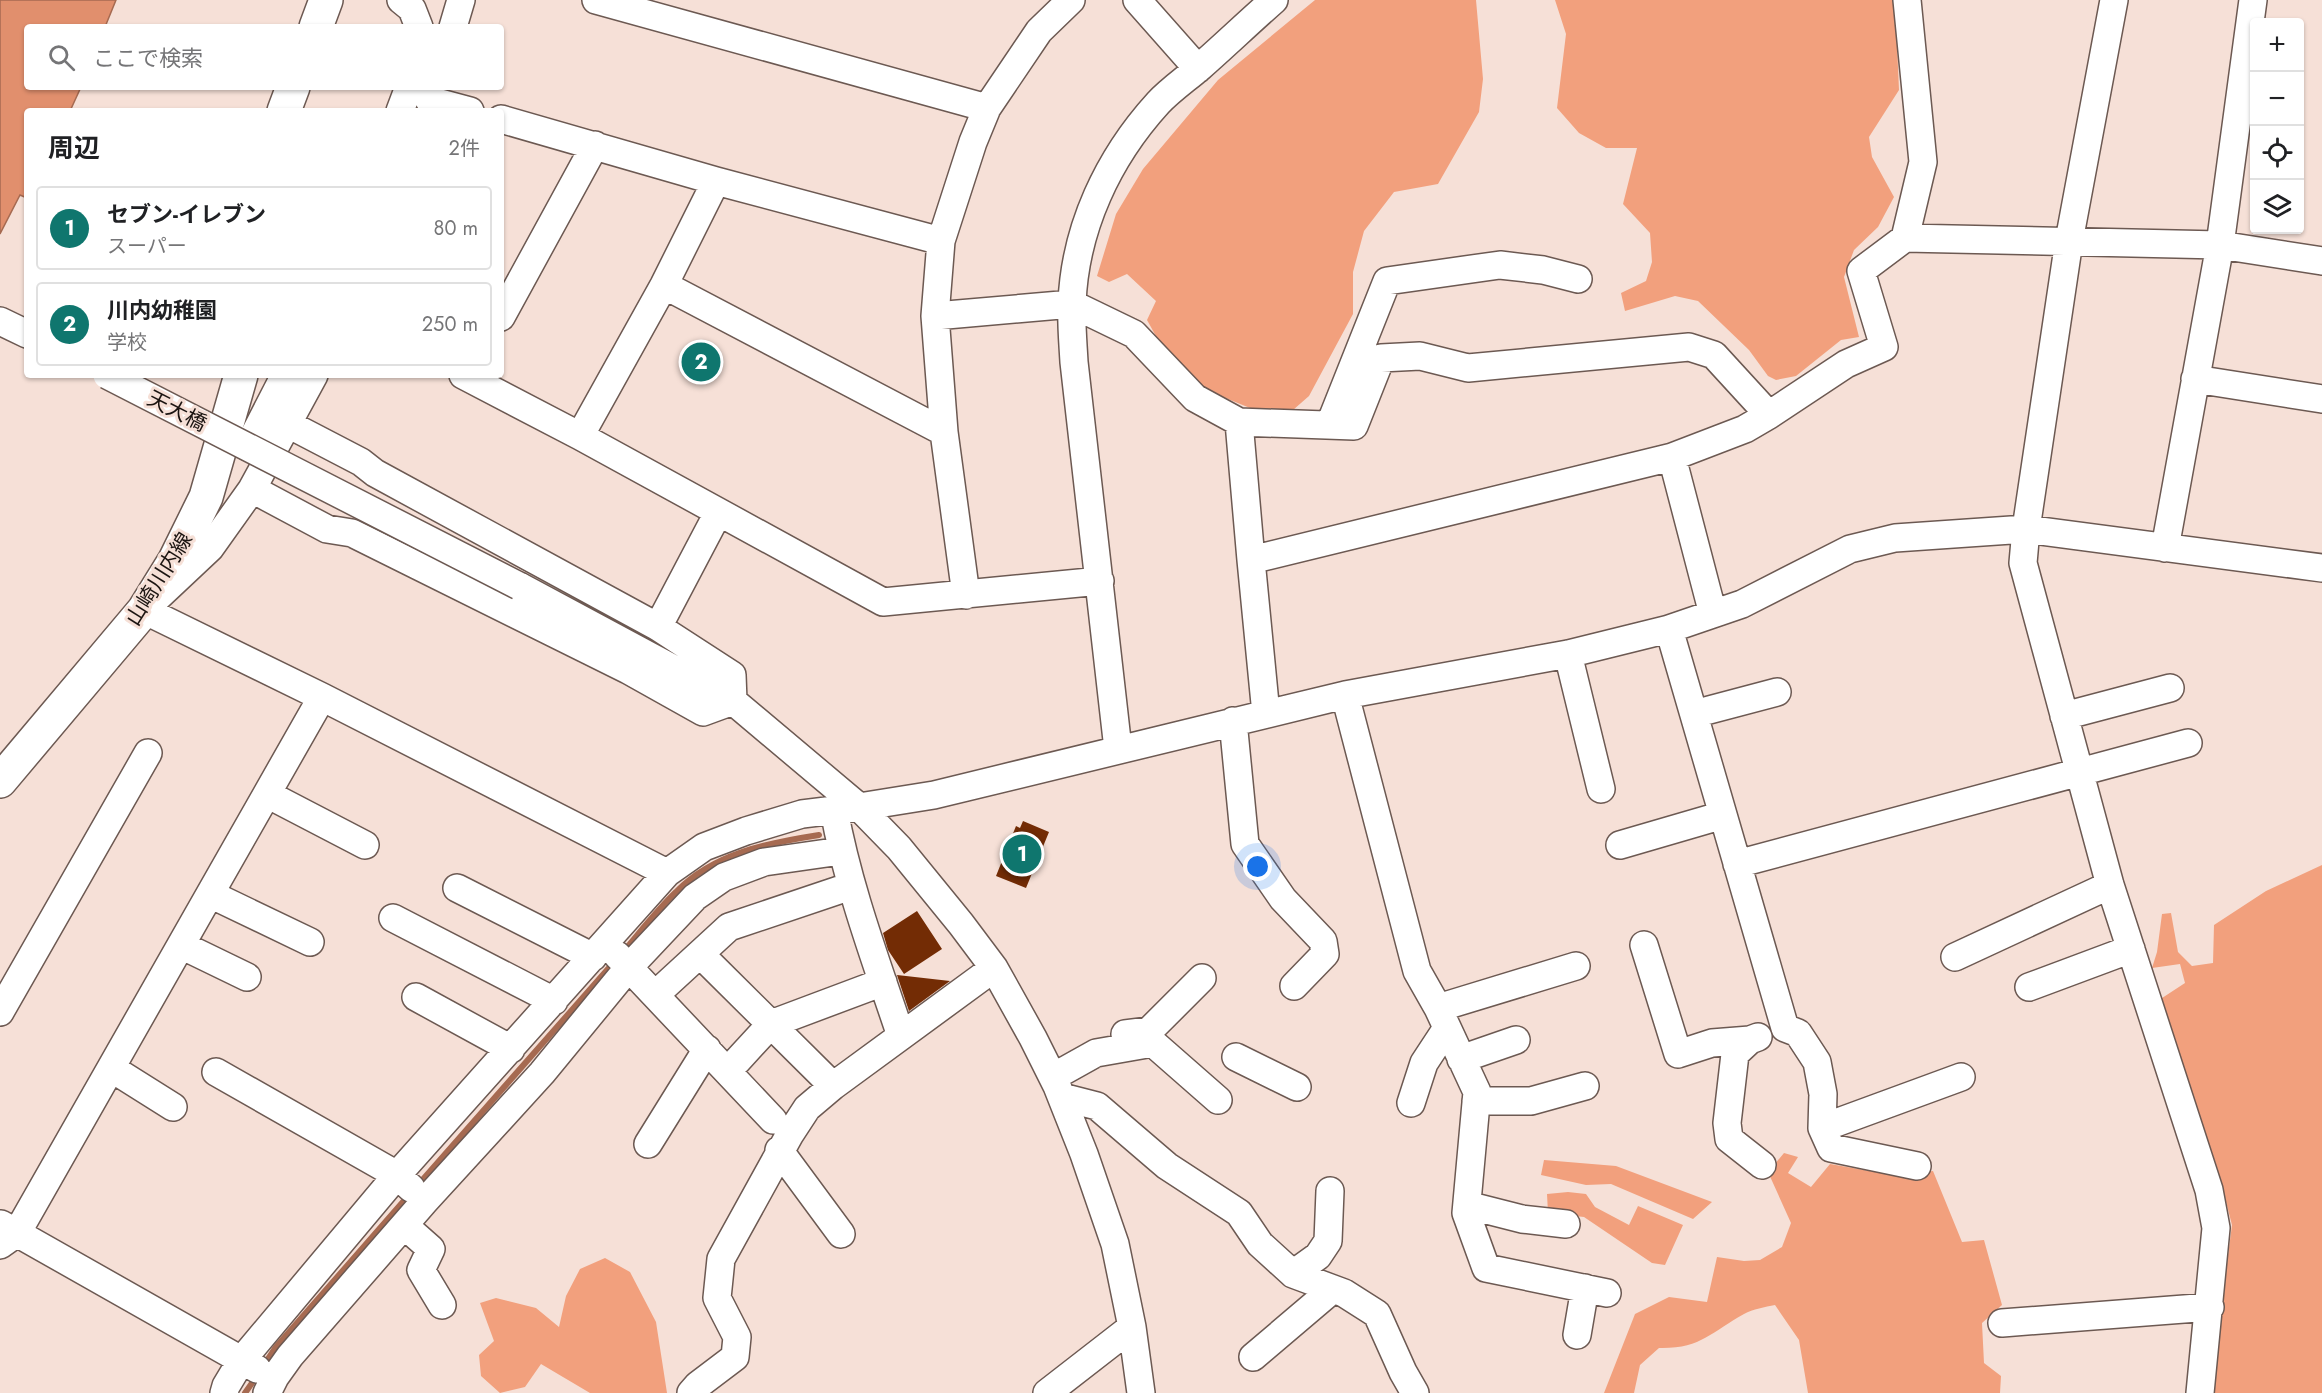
<!DOCTYPE html>
<html lang="ja">
<meta charset="utf-8">
<style>
body{margin:0;font-family:Jost,"Noto Sans JP",sans-serif;background:#f2f2f2;color:#202124}
.controls{position:absolute;right:18px;top:18px;display:grid;overflow:hidden;border-radius:6px;box-shadow:0 2px 4px #0004}
.controls button{width:54px;height:54px;display:grid;place-items:center;padding:0;border:0;border-bottom:2px solid #e0e0e0;background:#fff;color:#202124;font:30px sans-serif}
.you{position:absolute;left:1258px;top:867px;width:21px;height:21px;margin:-15px;border:4px solid #fff;border-radius:50%;background:#1a73e8;box-shadow:0 0 0 9px #1a73e833}
.badge{display:grid;place-items:center;width:39px;height:39px;border-radius:50%;background:#0f766e;color:#fff;font-size:20px;font-weight:700}
.pin{position:absolute;translate:-50% -50%;border:3px solid #fff;box-shadow:0 2px 6px #0006}
.list{margin:0;padding:0;list-style:none}
h2{display:flex;justify-content:space-between;align-items:center;height:78px;margin:0;padding:0 24px;font-size:26px}
h2 small{font-size:20px;font-weight:400;color:#757577}
.list li{display:grid;grid-template-columns:39px 1fr auto;gap:18px;align-items:center;box-sizing:border-box;height:84px;margin:0 12px 12px;padding:0 12px;border:2px solid #e0e0e0;border-radius:6px}
.list b{display:block;font-size:22px;white-space:nowrap}
.list p{margin:0;font-size:20px;white-space:nowrap;color:#757577}
.list em{font-size:20px;font-style:normal;color:#757577}
.icon{flex:none;width:33px;height:33px;fill:none;stroke:currentColor;stroke-width:2;stroke-linecap:round;stroke-linejoin:round}
.map{position:relative;flex:none;width:2322px;height:1393px;overflow:hidden}
.search{position:absolute;background:#fff;box-shadow:0 2px 4px #0004;left:24px;top:24px;width:480px;height:66px;display:flex;align-items:center;gap:15px;box-sizing:border-box;padding:0 21px;border-radius:6px;color:#757577;font-size:22px}
.panel{position:absolute;background:#fff;box-shadow:0 2px 4px #0004;left:24px;top:108px;width:480px;height:270px;border-radius:6px}
.map>svg:first-child{display:block}
.forest{fill:#f2a07d}
.water{fill:#e18f6d;stroke:#a66a51;stroke-width:1.5}
.lines{fill:none;stroke-linecap:round;stroke-linejoin:round}
.stream{stroke:#a66a51;stroke-width:6}
.building{fill:#732c05}
.minor-casing{stroke:#6c5952;stroke-width:30}
.major-casing{stroke:#6c5952;stroke-width:36}
.minor{stroke:#fff;stroke-width:27}
.major{stroke:#fff;stroke-width:33}
.minor-bridge-casing{stroke:#6c5952;stroke-width:30;stroke-linecap:butt}
.minor-bridge{stroke:#fff;stroke-width:27}
.labels{text-anchor:middle;dominant-baseline:central;stroke-width:6;stroke-linejoin:round;paint-order:stroke}
.street-label{font-size:21px;fill:#1b1411;stroke:#f6e0d7}
</style>
<div class="map">
<svg width="2322" height="1393" viewBox="0 0 2322 1393">
<rect width="100%" height="100%" fill="#f6e0d7"/>
<path class="forest" d="M1315,0H1476L1483,79L1479,112L1438,184L1394,192L1364,231L1353,272V314L1309,396L1293,410L1250,408L1201,388L1157,338L1147,320L1156,301L1127,274L1109,282L1097,276L1116,214L1143,169L1218,80Z
M1555,0H1895L1899,90L1869,137L1872,157L1894,197L1878,227L1854,250L1844,277L1859,337L1841,340L1796,376L1776,380L1768,376L1749,350L1698,301L1675,296L1625,311L1621,293L1646,281L1652,262L1650,233L1623,204L1637,148H1606L1579,133L1557,108L1566,34Z
M2322,865V1393H2210L2232,1225L2217,1167L2159,1000L2185,983L2180,964L2152,968L2157,952L2162,914L2171,913L2178,952L2192,966L2213,963L2214,925L2266,891Z
M1784,1153L1798,1157L1788,1173L1811,1187L1830,1164L1892,1175L1933,1171L1962,1242L1984,1240L2002,1305L1982,1323L1984,1363L2001,1376L2000,1393H1808L1799,1340L1775,1305C1765,1307 1753,1309 1744,1314C1711,1332 1701,1349 1659,1348L1640,1365L1634,1393H1604L1635,1314L1669,1297L1707,1302L1717,1257L1744,1261L1760,1260L1782,1247L1791,1223L1768,1172Z
M1544,1160L1616,1166L1712,1202L1693,1219L1611,1184L1586,1185L1541,1175Z
M1568,1192L1586,1194L1595,1207L1629,1225L1638,1206L1683,1225L1665,1265L1652,1263L1584,1217L1548,1213L1547,1194Z
M605,1258L630,1272L656,1322L667,1393H590L541,1364L525,1387L500,1393L481,1376L479,1355L494,1341L480,1303L496,1298L536,1308L559,1327L566,1296L580,1269Z"/>
<path class="water" d="M0,0H116L105,27H27V87H81L70,111H27V198L20,195L0,234Z"/>
<g class="lines">
<path class="stream" d="M624,951C641,931 657,910 676,892C714,853 768,843 819,835
M418,1185L615,961
M264,1365L276,1347L409,1195
M245,1393L257,1376"/>
</g>
<path class="building" d="M1023,821L1049,832L1026,888L996,876L1016,826L1020,828Z
M917,911L942,949L904,974L888,950L883,933Z
M897,975L906,976L950,981L909,1011Z"/>
<g class="lines">
<g class="minor-casing">
<path id="minor" d="M401,0L412,9L419,27
M596,0L987,108
M1137,0L1198,69
M2114,0L2069,241L2026,529L2023,563L2110,885L2209,1190L2216,1228L2200,1393
M453,27L461,0
M429,100L470,111
M400,111L409,87
M501,119L716,181L941,241
M1905,238L1923,162L1907,0
M664,285L944,432
M935,316L1072,304L1134,334L1195,398L1239,422L1354,426L1381,358L1420,356L1468,368L1689,347L1714,355L1769,415L1745,429L1672,457L1251,560L1266,714
M501,317L595,145
M0,321L27,334
M314,375L252,489L327,529L352,533L628,670L703,712L733,701
M463,375L580,436L883,602L1100,581
M2195,379L2322,399
M1769,415L1846,364L1884,347L1861,271L1905,238L2220,245L2322,261
M1239,422L1251,560
M288,424L361,462L375,473L658,627L732,675L733,701
M1330,424L1387,281L1500,265L1543,270L1578,279
M580,436L664,285L716,181
M248,447L285,375
M1672,457L1713,614
M252,489L210,548L144,610L322,697L667,873
M2165,548L2220,245L2253,0
M519,586L733,701L859,807L899,848L961,924L994,968L1033,1038L1057,1086L1084,1154L1115,1244L1132,1327L1141,1393
M966,595L944,432L935,316L941,241L973,142L987,108L1039,31L1071,0
M658,627L718,513
M1669,629L1785,1028L1798,1033L1817,1062L1823,1094L1822,1128L1831,1148L1917,1166
M1568,654L1601,789
M1345,695L1417,971L1438,1008L1477,1092L1466,1213L1486,1268L1607,1293
M1694,714L1777,692
M2064,716L2170,688
M1233,721L1245,844L1283,899L1323,941L1325,954L1294,986
M1118,749L1074,362C1073,343 1071,323 1072,303C1075,228 1108,158 1158,103C1170,90 1186,79 1200,67C1225,45 1249,22 1274,0
M267,794L365,845
M834,810C848,887 876,961 901,1036
M1620,845L1723,815
M1737,864L2188,743
M457,888L593,957
M210,894L310,942
M393,918L554,1001
M181,945L247,977
M1644,945L1678,1054L1712,1043L1750,1040
M700,954L833,1086
M617,955L773,1120
M1955,957L2110,885
M2029,987L2131,949
M655,995L729,927L851,886
M416,997L511,1049
M1438,1008L1576,966
M0,1012L148,753
M1125,1034L1149,1031L1202,978
M1758,1037L1750,1040L1735,1054L1727,1123L1729,1139L1762,1165
M1236,1057L1297,1087
M1461,1059L1516,1040
M737,1061L771,1024L883,982
M111,1068L173,1107
M216,1072L397,1175L411,1188
M1053,1077L1096,1053L1153,1043L1218,1100
M1062,1097L1097,1106L1167,1166L1239,1213L1260,1244L1293,1274L1344,1293L1377,1314L1403,1372L1415,1393
M1476,1101H1531L1585,1086
M1411,1103L1424,1063L1447,1028
M1822,1128L1961,1077
M648,1144L707,1049
M779,1150L841,1234
M1467,1205L1522,1219L1566,1224
M1,1224L257,1369
M405,1226L431,1249L421,1270L442,1305
M0,1245L17,1233L322,697
M1293,1274L1318,1256L1328,1241L1330,1191
M2002,1323L2210,1307
M1577,1335L1585,1288
M1253,1357L1333,1289
M224,1393L226,1386L241,1361L397,1175L667,873L704,847L746,831L802,814L859,807L934,795L1345,695L1568,654L1669,629L1742,604L1850,549L1895,538L2026,529L2322,568
M267,1393L275,1377L290,1356L425,1201L542,1073L629,967L695,897L724,877L764,862L841,851
M691,1393L698,1385L735,1357L737,1337L717,1298L721,1259L790,1134L807,1108L833,1086L994,968
M1047,1393L1132,1327"/>
</g>
<g class="major-casing">
<path id="major" d="M316,27L326,0
M284,111L293,87
M0,781L144,610L175,560L206,497L241,375"/>
</g>
<use href="#minor" class="minor"/>
<use href="#major" class="major"/>
<g class="minor-bridge-casing">
<path id="minor-bridge" d="M107,375L519,586"/>
</g>
<use href="#minor-bridge" class="minor-bridge"/>
</g>
<g class="labels">
<g class="street-label">
<text transform="translate(177 411) rotate(27)">天大橋</text>
<text transform="translate(159 579) rotate(-58)">山崎川内線</text>
</g>
</g>
</svg>
<div class="controls">
<button>+</button>
<button>−</button>
<button><svg class="icon" aria-label="locate" viewBox="0 0 24 24"><circle cx="12" cy="12" r="6"/><path d="M12 2v4M12 18v4M2 12h4M18 12h4"/></svg></button>
<button><svg class="icon" aria-label="layers" viewBox="0 0 24 24"><path d="M12 4l9 5-9 5-9-5zM3 14l9 5 9-5"/></svg></button>
</div>
<div class="you"></div>
<div class="pin badge" style="left:1022px;top:854px">1</div>
<div class="pin badge" style="left:701px;top:362px">2</div>
<div class="search"><svg class="icon" aria-label="search" viewBox="0 0 24 24"><circle cx="10" cy="10" r="6"/><path d="M15 15l6 6"/></svg>ここで検索</div>
<section class="panel">
<h2>周辺<small>2件</small></h2>
<ul class="list">
<li><span class="badge">1</span><div><b>セブン-イレブン</b><p>スーパー</p></div><em>80 m</em></li>
<li><span class="badge">2</span><div><b>川内幼稚園</b><p>学校</p></div><em>250 m</em></li>
</ul>
</section>
</div>
